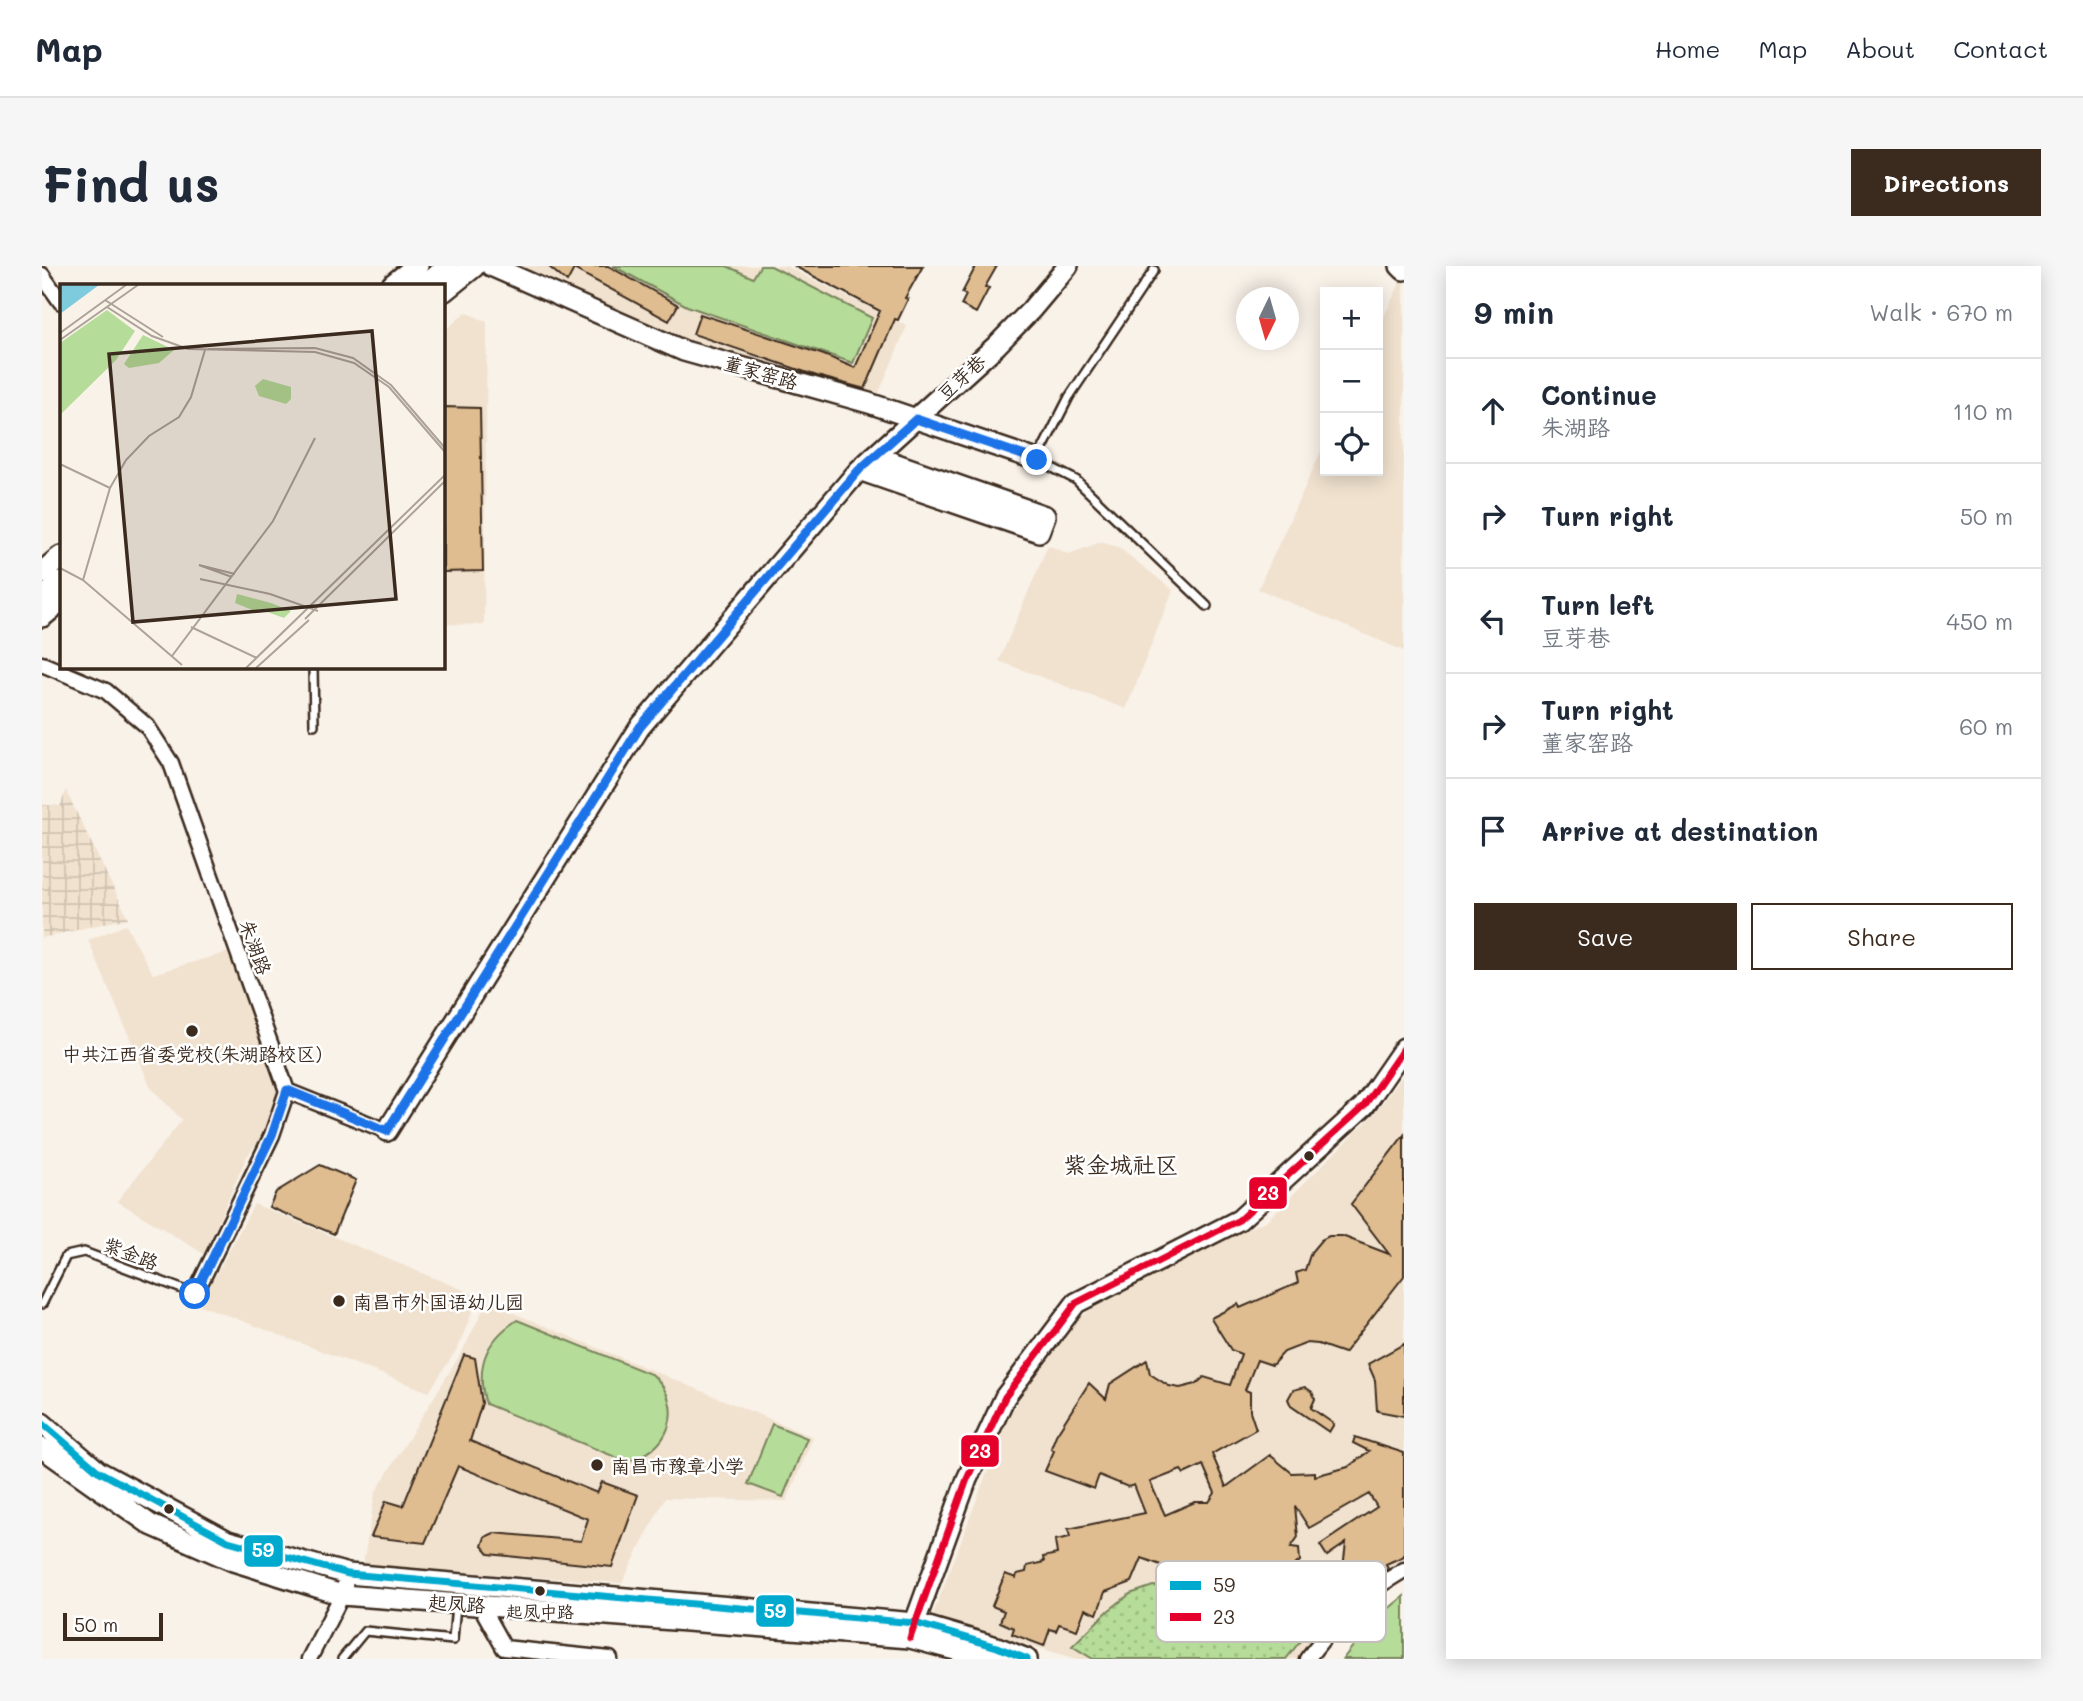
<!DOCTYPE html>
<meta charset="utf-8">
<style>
body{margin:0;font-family:Mali,"LXGW WenKai TC",sans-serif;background:#f6f6f7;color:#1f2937}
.controls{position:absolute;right:21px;top:21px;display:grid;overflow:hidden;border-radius:0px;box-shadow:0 4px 18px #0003}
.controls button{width:63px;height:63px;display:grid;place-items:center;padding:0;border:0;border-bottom:2px solid #e0e1e3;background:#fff;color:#1f2937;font:35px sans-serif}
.compass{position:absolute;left:1194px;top:21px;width:63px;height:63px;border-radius:50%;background:#fff;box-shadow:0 4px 18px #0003;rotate:185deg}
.scale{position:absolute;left:21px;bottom:18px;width:100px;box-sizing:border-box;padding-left:7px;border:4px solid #3b2a1e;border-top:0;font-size:19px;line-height:24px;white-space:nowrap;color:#3b2a1e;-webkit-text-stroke:5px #fff;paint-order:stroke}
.stop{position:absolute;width:21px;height:21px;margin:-16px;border:5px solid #1a73e8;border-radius:50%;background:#fff}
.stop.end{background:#1a73e8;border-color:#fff;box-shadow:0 2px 7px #0008}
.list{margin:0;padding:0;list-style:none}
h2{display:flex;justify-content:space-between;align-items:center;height:91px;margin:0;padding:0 28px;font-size:30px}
h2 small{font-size:23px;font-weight:400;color:#747a83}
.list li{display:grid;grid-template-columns:46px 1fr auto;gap:21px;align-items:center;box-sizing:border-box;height:105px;padding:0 28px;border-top:2px solid #e0e1e3}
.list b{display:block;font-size:26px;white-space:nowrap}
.list p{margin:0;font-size:23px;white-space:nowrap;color:#747a83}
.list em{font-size:23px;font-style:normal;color:#747a83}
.actions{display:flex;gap:14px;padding:21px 28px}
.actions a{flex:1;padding:16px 0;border:2px solid #3b2a1e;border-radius:0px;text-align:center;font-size:24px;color:#3b2a1e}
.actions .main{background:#3b2a1e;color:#fff}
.icon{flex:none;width:38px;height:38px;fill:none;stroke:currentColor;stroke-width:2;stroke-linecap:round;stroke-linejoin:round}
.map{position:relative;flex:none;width:1362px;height:1393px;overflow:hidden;border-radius:0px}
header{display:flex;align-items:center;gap:42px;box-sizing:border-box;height:98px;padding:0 35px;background:#fff;border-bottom:2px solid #e0e1e3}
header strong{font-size:33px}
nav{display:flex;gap:38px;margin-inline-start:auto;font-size:24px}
.intro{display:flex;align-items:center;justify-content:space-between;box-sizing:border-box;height:168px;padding:0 42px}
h1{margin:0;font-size:49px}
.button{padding:18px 32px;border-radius:0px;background:#3b2a1e;color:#fff;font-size:24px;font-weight:700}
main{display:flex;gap:42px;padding:0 42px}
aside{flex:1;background:#fff;border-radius:0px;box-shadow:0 4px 18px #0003}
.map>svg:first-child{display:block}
.built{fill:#f1e2cf}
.industrial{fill:url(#industrial-grid)}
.grass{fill:url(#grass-dots);stroke:#78835b;stroke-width:2}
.park{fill:#b5dc98;stroke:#78835b;stroke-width:2}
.building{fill:#dfbd91;stroke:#3b2a1e;stroke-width:2;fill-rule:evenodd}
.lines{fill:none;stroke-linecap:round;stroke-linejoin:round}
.lane-casing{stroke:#3b2a1e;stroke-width:12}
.street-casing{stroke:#3b2a1e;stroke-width:19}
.secondary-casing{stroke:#3b2a1e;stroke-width:24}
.primary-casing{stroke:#3b2a1e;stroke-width:26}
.lane{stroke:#fff;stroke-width:7}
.street{stroke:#fff;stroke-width:14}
.secondary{stroke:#fff;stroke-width:19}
.primary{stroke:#fff;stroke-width:21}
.bus-1-casing{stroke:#fff;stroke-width:12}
.bus-2-casing{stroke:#fff;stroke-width:12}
.bus-1{stroke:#00a9ce;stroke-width:7}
.bus-2{stroke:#e4002b;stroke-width:7}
.route{stroke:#1a73e8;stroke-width:9}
.poi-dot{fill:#3b2a1e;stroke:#fff;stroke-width:2.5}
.labels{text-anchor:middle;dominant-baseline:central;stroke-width:5;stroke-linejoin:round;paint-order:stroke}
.bus-label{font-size:17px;fill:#3b2a1e;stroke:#fff}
.street-label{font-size:19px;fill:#3b2a1e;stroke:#fff}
.poi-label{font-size:19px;fill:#3b2a1e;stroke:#fff;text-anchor:start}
.quarter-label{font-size:23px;fill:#3b2a1e;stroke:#fff}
.inset-road{fill:none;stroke:#ada298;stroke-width:2}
.view{fill:#3b2a1e;fill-opacity:0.15;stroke:#3b2a1e;stroke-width:3.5}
.inset-edge{fill:none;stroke:#3b2a1e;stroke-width:3.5}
.key{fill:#fff;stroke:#c4bfbc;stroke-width:2}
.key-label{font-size:19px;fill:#3b2a1e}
.line-badge{stroke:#fff;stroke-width:2.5}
.badge-label{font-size:19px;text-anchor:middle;font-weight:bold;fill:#fff}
</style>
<header>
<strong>Map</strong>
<nav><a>Home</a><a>Map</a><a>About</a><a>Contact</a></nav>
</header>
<div class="intro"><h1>Find us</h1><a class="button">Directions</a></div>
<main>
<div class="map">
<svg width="1362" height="1393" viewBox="0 0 1362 1393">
<defs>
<pattern id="industrial-grid" width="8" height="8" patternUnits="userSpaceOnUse" patternTransform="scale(1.75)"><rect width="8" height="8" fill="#f1e2cf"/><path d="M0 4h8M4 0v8" fill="none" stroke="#d0c2b1"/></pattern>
<pattern id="grass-dots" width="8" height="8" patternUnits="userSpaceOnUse" patternTransform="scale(1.75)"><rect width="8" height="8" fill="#b5dc98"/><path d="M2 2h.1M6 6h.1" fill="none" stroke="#9dbd83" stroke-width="1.8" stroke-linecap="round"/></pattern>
</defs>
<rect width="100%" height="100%" fill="#f9f2e9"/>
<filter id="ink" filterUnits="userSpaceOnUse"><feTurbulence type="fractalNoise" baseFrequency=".0143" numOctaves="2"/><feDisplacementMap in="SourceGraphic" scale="14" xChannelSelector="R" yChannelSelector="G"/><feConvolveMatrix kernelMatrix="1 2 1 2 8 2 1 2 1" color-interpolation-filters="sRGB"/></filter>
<g filter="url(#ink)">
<path class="built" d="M466,0H744L865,60L834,134L646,80Z
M1362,8V385L1216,323L1283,177V205H1336V64Z
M424,46L445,56L442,359L401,358V66Z
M1059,276L1076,281L1131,324L1084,443L957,395L1006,279L1027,288Z
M84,659L111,708L186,686L236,823L223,868L205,890L162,988L75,935L140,854L109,822L46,674Z
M1362,808V1300L1309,1333L1258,1393H1035L890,1351L965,1154L986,1118L1036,1053L1060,1035L1095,1014L1225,954L1332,848Z
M212,938L436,1030L417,1080L387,1126L158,1039Z
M445,1036L771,1171L745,1235L623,1232L580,1317L321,1299L333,1227L421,1084Z"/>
<path class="industrial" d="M24,525L86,652L0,672V539L18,540Z"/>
<path class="grass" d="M1268,1309L1292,1332L1244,1393H1051L1030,1380L1066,1345L1088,1328L1111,1320L1208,1328Z"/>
<path class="park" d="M571,0H685L711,12L718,0H729L830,52L811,97L645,40Z
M475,1054L611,1109C645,1141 627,1188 583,1195L444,1138C433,1101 443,1075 475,1054Z
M730,1158L765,1172L741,1231L706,1218Z
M1362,1330V1393H1301L1329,1357Z"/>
<path class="building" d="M506,0H566L636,39L627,55L532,3L525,16Z
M752,0H881L863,32L866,33L856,54L853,53L823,123L775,110L651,68L658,48L782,89L813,102L838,45Z
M934,0H955L943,21L947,22L934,47L919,39L924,29L920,27Z
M401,141L438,142L441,305L401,306Z
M1362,869V1010L1302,1087L1276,1078L1265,1077L1242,1086L1230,1099L1215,1094L1203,1124L1208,1126V1145L1214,1163L1170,1188L1184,1221L1228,1189L1250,1207L1273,1206V1210L1306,1201L1327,1185L1311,1177L1313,1171L1362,1187V1290L1344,1298L1346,1303L1338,1307L1319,1314L1317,1304L1301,1302L1304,1277L1285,1290L1278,1279L1335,1241L1327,1228L1267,1262L1253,1240L1256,1271L1249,1281L1257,1282L1258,1295L1237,1311L1211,1314L1180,1301L1172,1319L1100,1292L1090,1316L1063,1326L1055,1348L1043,1343L1035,1364L1017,1358L1014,1365L1008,1363L1002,1380L970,1368L972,1362L958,1356L962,1345L950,1340L963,1308L974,1312L975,1308L984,1306L985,1300L1002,1296L1001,1291L1015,1288L1013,1274L1028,1271L1026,1263L1103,1247L1092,1219L1086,1221L1057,1209L1052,1223L1003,1205L1012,1185L1009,1182L1014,1169L1047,1117L1064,1133L1068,1118L1105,1094L1108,1108L1127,1120L1138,1122L1154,1118L1162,1111L1188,1119L1199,1088L1189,1084L1169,1052L1196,1038L1198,1042L1256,1017L1254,1007L1263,1004L1269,986L1279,974L1287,970H1300L1347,988L1309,938ZM1161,1199L1173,1227L1167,1236H1153L1123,1249L1108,1216L1139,1204L1142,1208Z
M278,899L314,914L292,968L227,941L234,926Z
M1362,1078V1150L1335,1145L1333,1114L1326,1098Z
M422,1089L433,1092L440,1137L428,1175L555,1227L560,1216L596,1229L570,1301L447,1288L440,1280L443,1271L452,1267L539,1275L546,1253L416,1200L383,1277L329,1271L344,1235L361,1240Z
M1263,1121L1270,1126L1273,1133L1269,1142L1292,1158L1287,1166L1249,1140L1246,1133L1251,1124Z"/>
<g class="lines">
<g class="lane-casing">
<path id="lane" d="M1112,4L1027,131L995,194L1034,214L1165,340
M271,401L272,459
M0,1038L24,990L42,986L153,1028
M300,1393L323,1365L411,1374L414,1338"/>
</g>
<g class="street-casing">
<path id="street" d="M0,9L19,36
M0,398L64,425L105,460L129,497L245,825L230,869L153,1028
M245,825L345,865
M438,1339L462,1382L568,1393
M267,1393L300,1329L306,1308
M1265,1393L1309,1337L1362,1304"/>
</g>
<g class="secondary-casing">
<path id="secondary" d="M449,0L642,85L827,137L995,194
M1358,0L1362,4
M381,19L406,0
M817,204L997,266L1003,250L832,190
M0,332L19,316
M345,865L598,461L817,204L955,79L989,44L1026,0
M0,1157L56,1205L186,1275L306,1308L873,1357L955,1381L985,1393
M0,1182L109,1259L191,1295L300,1329L868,1372L947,1393
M869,1367L925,1213L963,1131L1034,1037L1197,954L1322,840L1362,782"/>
</g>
<g class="primary-casing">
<path id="primary" d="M351,19L375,0
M401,25L432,0
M0,307L19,291
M0,350L19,334"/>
</g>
<use href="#lane" class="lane"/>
<use href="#street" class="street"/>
<use href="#secondary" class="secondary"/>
<use href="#primary" class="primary"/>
<g class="bus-1-casing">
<path id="bus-1" d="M0,1157L56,1205L186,1275L306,1308L873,1357L955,1381L985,1393"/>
</g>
<g class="bus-2-casing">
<path id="bus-2" d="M868,1372L925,1213L963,1131L1034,1037L1197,954L1322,840L1362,782"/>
</g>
<use href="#bus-1" class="bus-1"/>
<use href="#bus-2" class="bus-2"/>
</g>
</g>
<g class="lines" filter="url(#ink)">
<path class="route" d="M153,1028L230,869L245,824L345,865L598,461L817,204L874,153L995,194"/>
</g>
<g class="poi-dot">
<circle cx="150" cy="765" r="7"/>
<circle cx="1267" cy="890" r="6"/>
<circle cx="297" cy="1035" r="7"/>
<circle cx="555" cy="1199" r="7"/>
<circle cx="127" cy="1243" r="6"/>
<circle cx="498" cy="1325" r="6"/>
</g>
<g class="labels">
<g class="bus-label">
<text x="498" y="1345">起凤中路</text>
</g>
<g class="street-label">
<text transform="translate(719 106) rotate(16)">董家窑路</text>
<text transform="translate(919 111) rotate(-42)">豆芽巷</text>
<text transform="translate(214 681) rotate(70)">朱湖路</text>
<text transform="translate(89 987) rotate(21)">紫金路</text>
<text transform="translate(415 1337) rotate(4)">起凤路</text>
</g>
<g class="poi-label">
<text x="150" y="787" text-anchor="middle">中共江西省委党校(朱湖路校区)</text>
<text x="311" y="1035">南昌市外国语幼儿园</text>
<text x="569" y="1199">南昌市豫章小学</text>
</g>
<g class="quarter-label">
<text x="1079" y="898">紫金城社区</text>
</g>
</g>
<g transform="translate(18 18)">
<rect width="385" height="385" fill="#f9f2e9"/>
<path d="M83,51L114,66L99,79L69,84L64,80Z" fill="#b5dc98"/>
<path d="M47,26L75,47L56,76L0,131V59ZM203,95L231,103V115L226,120L199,112L195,102ZM177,310L211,319L231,327L224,334L199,325L197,328L175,319Z" fill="#b5dc98"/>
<path d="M0,1H39L0,30Z" fill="#7fcbde"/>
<path class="inset-road" d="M45,16L103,53M47,23L92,52L128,65L255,68L294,79L329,103L385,168M0,49L66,1M0,56L78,1M148,65L255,64L293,74L331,101L385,164M0,180L50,204M0,284L23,296L122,381M172,293L139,281L175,290M140,295L210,310L258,327M23,296L50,204L66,176L89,152L119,133L131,113L145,66M245,335L385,197M131,343L197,374M112,372L213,237L255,154M186,384L385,191M196,384L249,336"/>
<path class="view" d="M312,47L336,315L73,338L49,70Z"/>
<rect width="385" height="385" class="inset-edge"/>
</g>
<rect x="1114" y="1295" width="230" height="81" rx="10" class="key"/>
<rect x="1128" y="1315" width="31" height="9" fill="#00a9ce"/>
<rect x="1128" y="1347" width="31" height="8" fill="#e4002b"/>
<g class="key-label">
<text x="1171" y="1326">59</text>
<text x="1171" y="1358">23</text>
</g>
<g class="line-badge">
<rect x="1206" y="910" width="40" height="34" rx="7" fill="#e4002b"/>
<rect x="918" y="1168" width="40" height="34" rx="7" fill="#e4002b"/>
<rect x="201" y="1268" width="41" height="34" rx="7" fill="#00a9ce"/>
<rect x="713" y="1328" width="40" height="34" rx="7" fill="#00a9ce"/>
</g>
<g class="badge-label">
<text x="1226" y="934">23</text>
<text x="938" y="1192">23</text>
<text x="221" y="1291">59</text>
<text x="733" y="1352">59</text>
</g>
</svg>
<div class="controls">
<button>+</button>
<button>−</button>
<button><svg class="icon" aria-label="locate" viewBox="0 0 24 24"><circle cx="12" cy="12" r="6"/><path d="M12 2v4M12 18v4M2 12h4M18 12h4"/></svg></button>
</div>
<svg class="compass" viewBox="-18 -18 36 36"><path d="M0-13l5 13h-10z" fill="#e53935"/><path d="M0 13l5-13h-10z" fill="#747a83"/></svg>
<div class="scale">50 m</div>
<div class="stop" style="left:153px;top:1028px"></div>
<div class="stop end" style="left:995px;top:194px"></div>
</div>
<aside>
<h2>9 min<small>Walk · 670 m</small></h2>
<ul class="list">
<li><svg class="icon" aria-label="ahead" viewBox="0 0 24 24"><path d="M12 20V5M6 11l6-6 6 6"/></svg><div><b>Continue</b><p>朱湖路</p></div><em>110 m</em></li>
<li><svg class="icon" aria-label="right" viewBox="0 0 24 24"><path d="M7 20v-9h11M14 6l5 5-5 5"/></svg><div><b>Turn right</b></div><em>50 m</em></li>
<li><svg class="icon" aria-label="left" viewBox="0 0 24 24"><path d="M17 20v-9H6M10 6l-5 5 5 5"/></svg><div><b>Turn left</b><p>豆芽巷</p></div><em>450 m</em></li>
<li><svg class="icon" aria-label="right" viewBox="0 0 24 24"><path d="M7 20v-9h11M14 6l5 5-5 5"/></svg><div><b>Turn right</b><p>董家窑路</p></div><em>60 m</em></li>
<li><svg class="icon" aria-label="arrive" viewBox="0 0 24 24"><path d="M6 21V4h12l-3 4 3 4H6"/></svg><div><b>Arrive at destination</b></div></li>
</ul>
<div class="actions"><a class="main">Save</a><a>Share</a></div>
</aside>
</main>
